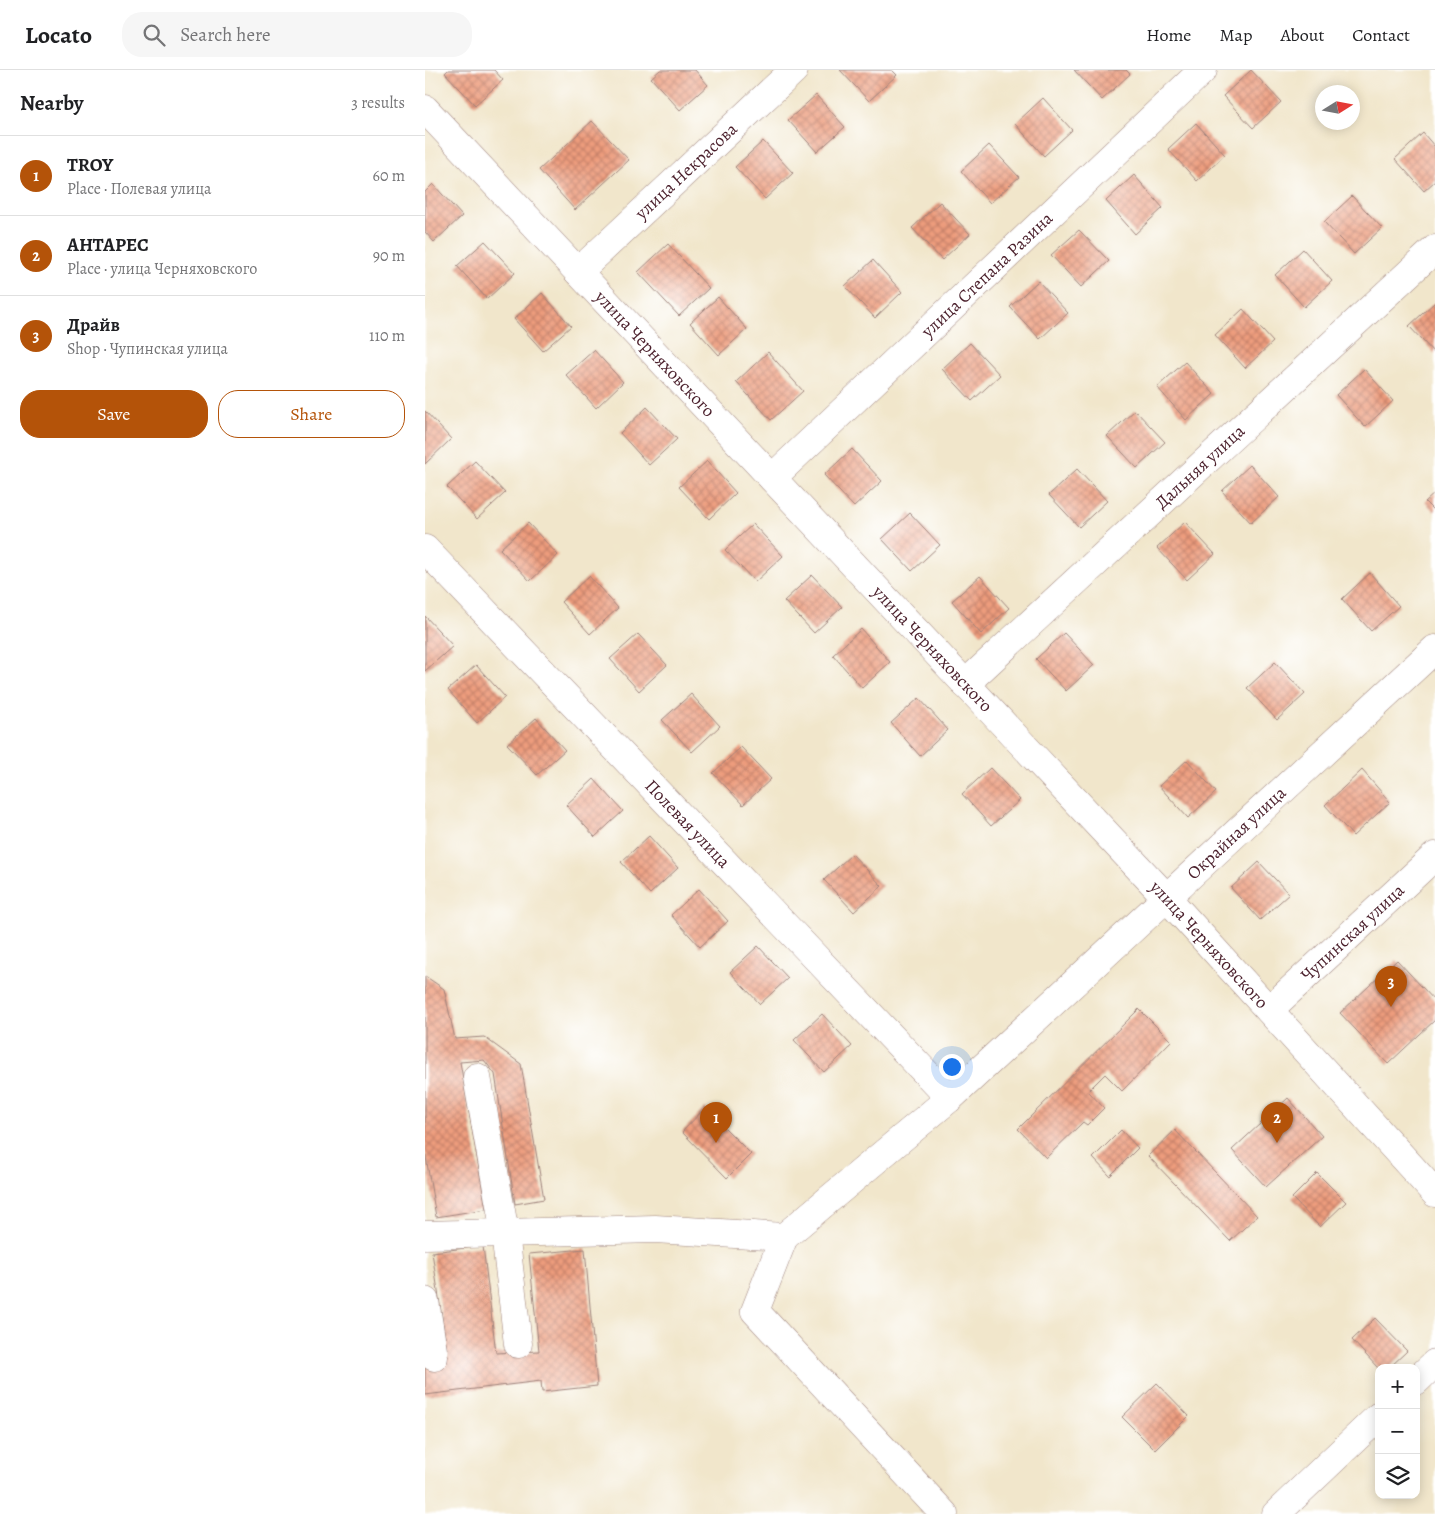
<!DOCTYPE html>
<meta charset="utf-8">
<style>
body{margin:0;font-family:Alegreya,serif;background:#f6f6f6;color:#202124}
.controls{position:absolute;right:15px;bottom:15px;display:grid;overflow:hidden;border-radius:10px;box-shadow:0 2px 12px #0003}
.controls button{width:45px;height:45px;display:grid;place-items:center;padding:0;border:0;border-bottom:1px solid #e0e0e0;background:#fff;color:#202124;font:25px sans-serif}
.compass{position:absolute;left:890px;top:15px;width:45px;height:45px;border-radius:50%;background:#fff;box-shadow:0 2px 12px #0003;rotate:79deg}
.you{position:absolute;left:526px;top:996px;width:18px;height:18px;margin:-12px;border:4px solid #fff;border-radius:50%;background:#1a73e8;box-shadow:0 0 0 8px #1a73e833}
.badge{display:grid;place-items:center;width:32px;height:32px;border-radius:50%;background:#b45309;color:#fff;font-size:16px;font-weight:700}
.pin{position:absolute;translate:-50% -41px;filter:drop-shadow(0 1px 2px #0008)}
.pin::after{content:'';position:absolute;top:26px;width:18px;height:15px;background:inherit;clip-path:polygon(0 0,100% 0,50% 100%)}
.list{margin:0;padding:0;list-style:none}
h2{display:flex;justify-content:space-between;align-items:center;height:65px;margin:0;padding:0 20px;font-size:21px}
h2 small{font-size:16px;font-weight:400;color:#757577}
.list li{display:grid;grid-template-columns:32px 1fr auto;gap:15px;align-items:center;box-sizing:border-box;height:80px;padding:0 20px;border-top:1px solid #e0e0e0}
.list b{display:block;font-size:19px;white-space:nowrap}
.list p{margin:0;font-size:16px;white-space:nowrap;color:#757577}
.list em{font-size:16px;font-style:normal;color:#757577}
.actions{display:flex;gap:10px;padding:15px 20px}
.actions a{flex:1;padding:11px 0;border:1px solid #b45309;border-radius:20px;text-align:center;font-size:18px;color:#b45309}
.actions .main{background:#b45309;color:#fff}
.icon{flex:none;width:28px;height:28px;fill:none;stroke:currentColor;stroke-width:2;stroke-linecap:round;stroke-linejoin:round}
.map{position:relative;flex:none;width:1010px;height:1444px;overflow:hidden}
header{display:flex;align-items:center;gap:30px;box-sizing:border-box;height:70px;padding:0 25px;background:#fff;border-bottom:1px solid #e0e0e0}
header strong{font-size:24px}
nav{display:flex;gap:28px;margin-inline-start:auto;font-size:18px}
.search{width:350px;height:45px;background:#f6f6f6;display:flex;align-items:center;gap:12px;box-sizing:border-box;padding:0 18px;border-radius:20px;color:#757577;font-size:19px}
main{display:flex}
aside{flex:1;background:#fff}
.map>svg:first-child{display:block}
.building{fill:url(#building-cross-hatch)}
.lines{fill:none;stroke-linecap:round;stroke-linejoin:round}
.minor-casing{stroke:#9e827b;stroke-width:29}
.minor{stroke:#fff;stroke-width:28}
.labels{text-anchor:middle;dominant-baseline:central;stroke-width:4;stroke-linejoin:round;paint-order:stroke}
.street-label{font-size:18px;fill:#4a1f2b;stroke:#fff}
</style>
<header>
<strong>Locato</strong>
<div class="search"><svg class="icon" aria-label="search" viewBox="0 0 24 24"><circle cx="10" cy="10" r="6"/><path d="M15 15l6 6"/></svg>Search here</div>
<nav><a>Home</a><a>Map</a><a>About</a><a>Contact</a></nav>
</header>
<main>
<aside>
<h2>Nearby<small>3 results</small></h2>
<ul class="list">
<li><span class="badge">1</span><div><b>TROY</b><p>Place · Полевая улица</p></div><em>60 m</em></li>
<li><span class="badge">2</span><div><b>АНТАРЕС</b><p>Place · улица Черняховского</p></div><em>90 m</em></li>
<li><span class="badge">3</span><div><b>Драйв</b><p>Shop · Чупинская улица</p></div><em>110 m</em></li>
</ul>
<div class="actions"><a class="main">Save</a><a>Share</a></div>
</aside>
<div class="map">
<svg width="1010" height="1444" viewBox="0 0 1010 1444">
<defs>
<pattern id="building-cross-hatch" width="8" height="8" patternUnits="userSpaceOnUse" patternTransform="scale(1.25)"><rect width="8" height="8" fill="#ed9c7d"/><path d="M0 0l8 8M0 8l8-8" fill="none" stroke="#c27f67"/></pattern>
</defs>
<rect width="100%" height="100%" fill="#fff"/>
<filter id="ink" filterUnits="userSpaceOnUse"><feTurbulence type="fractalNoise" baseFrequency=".02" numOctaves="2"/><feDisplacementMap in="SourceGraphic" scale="10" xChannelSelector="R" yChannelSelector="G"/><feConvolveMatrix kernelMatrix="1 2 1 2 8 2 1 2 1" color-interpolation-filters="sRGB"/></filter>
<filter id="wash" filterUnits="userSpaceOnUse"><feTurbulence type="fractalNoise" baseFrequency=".0096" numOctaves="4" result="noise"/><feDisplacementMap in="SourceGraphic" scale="20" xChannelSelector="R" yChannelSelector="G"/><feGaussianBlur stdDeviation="1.12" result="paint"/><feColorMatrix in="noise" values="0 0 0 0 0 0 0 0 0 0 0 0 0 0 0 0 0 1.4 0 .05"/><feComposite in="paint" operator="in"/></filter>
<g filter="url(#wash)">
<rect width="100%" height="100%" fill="#f1e6cb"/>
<g id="blocks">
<path class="building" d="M23,0H69L78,10L50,35L20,3Z
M235,0H270L283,15L255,40L226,8Z
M415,0H467L472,5L444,31Z
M649,0H701L705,4L677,30Z
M826,0L856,32L828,58L798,26Z
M391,25L420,57L392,82L363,50Z
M618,28L647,60L619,86L590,54Z
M167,51L204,90L150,140L114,100Z
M771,53L800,85L772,111L743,79Z
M998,63L1010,77V111L999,121L970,89Z
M338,71L368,103L340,129L310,97Z
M564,75L594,107L565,133L536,101Z
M709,105L738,138L710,164L681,131Z
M8,114L37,146L9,172L0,162V122Z
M927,126L957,158L929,184L899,152Z
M515,132L545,164L517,190L487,158Z
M654,160L684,191L656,217L626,185Z
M60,171L90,203L62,229L32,196Z
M243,174L284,218L254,246L213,202Z
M878,179L907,211L879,237L850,205Z
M448,190L477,222L450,248L420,216Z
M613,211L643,243L615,269L585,237Z
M117,223L146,256L118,281L89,249Z
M293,227L322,259L294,285L265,253Z
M1010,232V284L984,256Z
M818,239L848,272L820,298L790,265Z
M545,273L575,305L547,331L517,299Z
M169,280L198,312L171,338L141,305Z
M343,282L378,321L346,350L311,312Z
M760,292L789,324L761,350L732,317Z
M939,299L968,331L940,357L911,325Z
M222,337L252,369L224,395L195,363Z
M710,340L740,372L712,398L682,366Z
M0,341L26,369L0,394Z
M427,379L457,411L429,437L399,405Z
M50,391L80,423L52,449L22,417Z
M282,391L311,423L284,449L254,417Z
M825,395L854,427L826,453L797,421Z
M652,399L682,431L654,457L624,425Z
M1010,423V442L1000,432Z
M485,443L515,475L487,501L457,469Z
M760,452L790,484L762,510L732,478Z
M103,453L133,485L105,511L75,479Z
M328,454L358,486L330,512L300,480Z
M945,503L974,536L946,561L917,529Z
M387,505L417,537L389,563L359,531Z
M164,506L193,538L165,564L136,532Z
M555,506L584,538L556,564L527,531Z
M0,546L28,576L0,601Z
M436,559L465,592L437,618L408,585Z
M639,563L669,595L641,621L611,589Z
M213,564L242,595L214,621L185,589Z
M850,592L880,624L852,650L822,618Z
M51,595L80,627L52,653L23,620Z
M266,624L295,656L267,682L237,650Z
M494,628L523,660L495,686L466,653Z
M111,648L140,680L112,705L82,674Z
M316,677L346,709L318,735L288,703Z
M762,690L791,722L763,748L734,716Z
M565,698L595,730L566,756L537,724Z
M937,700L965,732L928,766L900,735Z
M169,709L198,741L170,767L141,735Z
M224,766L253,798L225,824L196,792Z
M427,784L457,816L429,842L399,810Z
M834,792L864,824L835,850L806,818Z
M274,819L303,851L275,877L246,845Z
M333,876L363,908L335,934L305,902Z
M972,890L1010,931V950L963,994L915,943Z
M0,906L19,919L30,969L59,967L96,994L119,1129L90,1134L70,1004L59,990L35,992L61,1139L11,1147L0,1081Z
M714,939L746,971L697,1021L680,1004L663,1021L679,1038L662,1055L658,1052L621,1088L593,1059Z
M397,944L427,976L399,1002L369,970Z
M863,1028L897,1066L841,1117L807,1080Z
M280,1038L326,1084L302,1108L257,1062Z
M696,1060L713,1078L685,1106L668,1088Z
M750,1060L832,1146L805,1171L723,1086Z
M892,1103L921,1132L895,1157L867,1128Z
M58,1176L71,1283L114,1281L104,1184L160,1179L172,1316L117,1322L116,1311L0,1325V1291L23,1287L7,1182Z
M950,1248L982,1281L964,1298H953L927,1270Z
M732,1313L764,1346L730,1380L697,1347Z"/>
</g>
</g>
<g filter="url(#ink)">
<use href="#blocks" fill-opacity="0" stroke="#9e827b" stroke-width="1"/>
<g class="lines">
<g class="minor-casing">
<g id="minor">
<path id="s1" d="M0,39L742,828L1010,1123"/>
<path id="s2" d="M153,202L369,0"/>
<path id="s3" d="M347,408L778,0"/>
<path id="s4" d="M0,479L525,1028"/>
<path id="s5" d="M540,614L1010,179"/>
<path id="s6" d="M844,940L1010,786"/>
<path d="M52,1007L80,1163L93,1274"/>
<path id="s7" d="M0,1165L230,1159L359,1167L525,1028L1010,579"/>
<path d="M359,1167L330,1241L519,1444"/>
<path d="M0,1231L9,1287"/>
<path d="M991,1311L1010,1293"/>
<path d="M851,1444L954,1346"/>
</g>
</g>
<use href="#minor" class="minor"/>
</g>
</g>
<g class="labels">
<g class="street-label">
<text stroke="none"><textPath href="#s2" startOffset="148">улица Некрасова</textPath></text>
<text stroke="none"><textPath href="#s3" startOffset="296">улица Степана Разина</textPath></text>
<text stroke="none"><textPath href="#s1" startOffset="336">улица Черняховского</textPath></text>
<text stroke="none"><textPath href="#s5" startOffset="320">Дальняя улица</textPath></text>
<text stroke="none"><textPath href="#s1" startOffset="741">улица Черняховского</textPath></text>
<text stroke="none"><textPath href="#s4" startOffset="380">Полевая улица</textPath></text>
<text stroke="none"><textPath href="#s7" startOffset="966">Окрайная улица</textPath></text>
<text stroke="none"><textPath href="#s6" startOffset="114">Чупинская улица</textPath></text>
<text stroke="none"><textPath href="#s1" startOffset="1146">улица Черняховского</textPath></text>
</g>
</g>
</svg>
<div class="controls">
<button>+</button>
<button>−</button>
<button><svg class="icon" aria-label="layers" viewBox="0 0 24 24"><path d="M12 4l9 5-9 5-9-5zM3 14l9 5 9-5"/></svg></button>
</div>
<svg class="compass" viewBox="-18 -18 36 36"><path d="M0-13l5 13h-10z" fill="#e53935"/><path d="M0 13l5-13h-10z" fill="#757577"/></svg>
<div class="you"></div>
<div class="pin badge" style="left:291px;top:1073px">1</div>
<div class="pin badge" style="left:852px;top:1073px">2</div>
<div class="pin badge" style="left:966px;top:937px">3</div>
</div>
</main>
